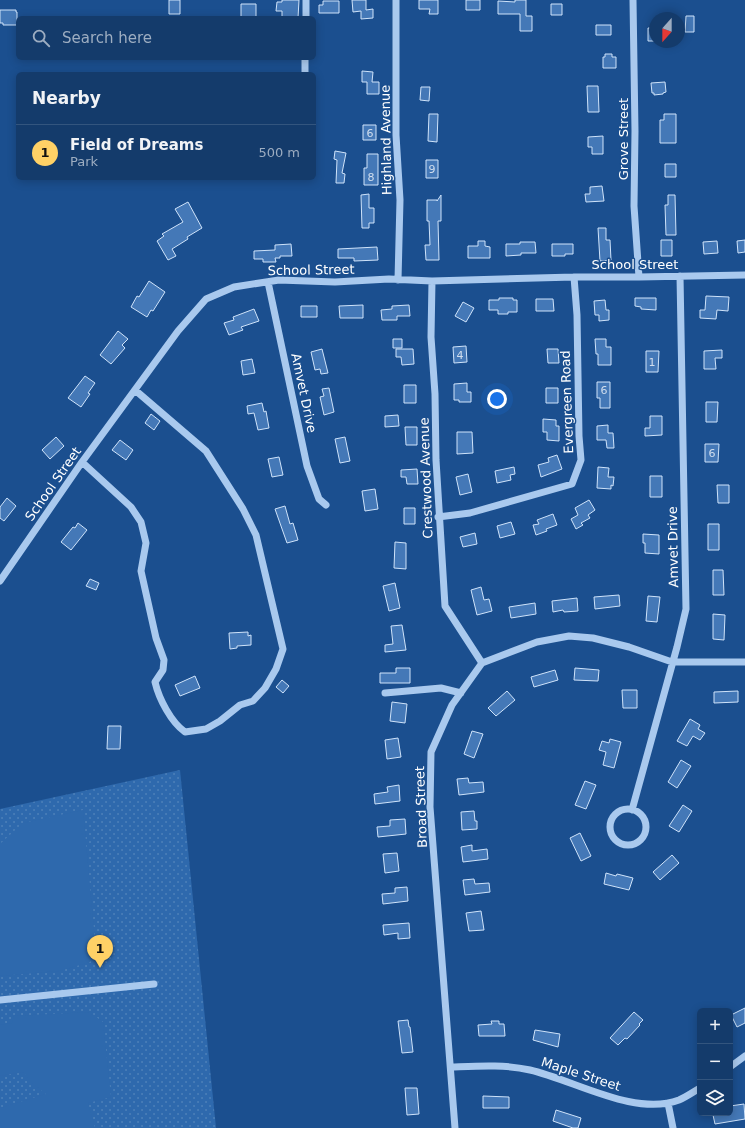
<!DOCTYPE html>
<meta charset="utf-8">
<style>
body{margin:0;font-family:"DejaVu Sans",sans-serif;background:#1d4271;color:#f1f3f6}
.controls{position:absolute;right:12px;bottom:12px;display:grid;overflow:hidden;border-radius:6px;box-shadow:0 2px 10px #0003}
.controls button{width:36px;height:36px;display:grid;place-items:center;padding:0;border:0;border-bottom:1px solid #33557e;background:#143b6b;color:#f1f3f6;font:20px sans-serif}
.compass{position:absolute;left:649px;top:12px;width:36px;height:36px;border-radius:50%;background:#143b6b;box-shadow:0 2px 10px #0003;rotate:201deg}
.you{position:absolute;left:497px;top:399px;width:14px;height:14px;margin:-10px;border:3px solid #fff;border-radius:50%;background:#1a73e8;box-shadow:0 0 0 6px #1a73e833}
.badge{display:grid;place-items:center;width:26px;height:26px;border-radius:50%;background:#ffd166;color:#111;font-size:13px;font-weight:700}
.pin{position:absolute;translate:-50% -33px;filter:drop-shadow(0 1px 2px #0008)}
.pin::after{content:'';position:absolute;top:21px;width:14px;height:12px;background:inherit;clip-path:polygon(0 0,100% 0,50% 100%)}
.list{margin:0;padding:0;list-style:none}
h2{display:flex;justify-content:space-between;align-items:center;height:52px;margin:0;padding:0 16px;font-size:17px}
h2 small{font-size:13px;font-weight:400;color:#9dadc1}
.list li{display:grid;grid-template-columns:26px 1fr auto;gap:12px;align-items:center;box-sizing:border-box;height:56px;padding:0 16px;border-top:1px solid #33557e}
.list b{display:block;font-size:15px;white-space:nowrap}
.list p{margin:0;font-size:13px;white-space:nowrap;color:#9dadc1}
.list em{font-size:13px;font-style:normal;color:#9dadc1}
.icon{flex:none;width:22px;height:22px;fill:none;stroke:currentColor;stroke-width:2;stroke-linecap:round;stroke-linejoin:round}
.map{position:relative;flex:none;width:745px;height:1128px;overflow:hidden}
.search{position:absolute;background:#143b6b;box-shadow:0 2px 10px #0003;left:16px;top:16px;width:300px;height:44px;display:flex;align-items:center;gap:10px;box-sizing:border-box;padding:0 14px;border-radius:6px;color:#9dadc1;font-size:15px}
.panel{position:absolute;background:#143b6b;box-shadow:0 2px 10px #0003;left:16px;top:72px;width:300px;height:108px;border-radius:6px}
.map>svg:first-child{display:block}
.park{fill:url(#park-dots)}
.pitch{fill:#2e69ad}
.building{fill:#4478b7;stroke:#cfe3fa}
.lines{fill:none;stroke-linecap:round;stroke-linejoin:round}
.minor{stroke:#a9c9ee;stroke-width:7}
.labels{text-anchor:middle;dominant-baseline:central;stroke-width:3;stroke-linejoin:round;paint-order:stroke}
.number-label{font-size:11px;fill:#d0dded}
.street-label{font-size:13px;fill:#fff;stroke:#1b4f8f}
</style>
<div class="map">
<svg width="745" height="1128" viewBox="0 0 745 1128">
<defs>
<pattern id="park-dots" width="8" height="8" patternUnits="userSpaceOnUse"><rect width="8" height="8" fill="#2e69ad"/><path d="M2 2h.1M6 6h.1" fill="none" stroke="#4d80b9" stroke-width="1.8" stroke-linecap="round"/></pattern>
</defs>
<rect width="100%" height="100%" fill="#1b4f8f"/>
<path class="park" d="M180,770L216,1128H0V809Z"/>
<path class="pitch" d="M83,810L96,952L90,962L59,971L0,976V844L23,823Z
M89,1012L103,1022L111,1097L88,1103L95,1128H2L0,1121V1108L46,1094L33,1084L23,1072L0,1076V1025L12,1023L14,1016Z"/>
<path class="building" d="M169,0H180V14H169Z
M282,0H299L298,18H282V11H276L277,2H282Z
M352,0H366V10L373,9V18L361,19V11L353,12Z
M419,0H438V14H429L430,9H419Z
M466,0H480V10H466Z
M515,0H526V16H532V31H520V14H498V1L515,2Z
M323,1H339V13H319V5H323Z
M241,4H256V18H241Z
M551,4H562V15H551Z
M0,10H16V12H17V25H3V23H0Z
M686,16H694V32H685Z
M596,25H611V35H596Z
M648,28H655V41H648Z
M605,54H612V57H616V68H603V57H605Z
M362,71L373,72L372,82H379V94H367V82H362Z
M665,82L666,92L663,93V94L654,95V93H652L651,83Z
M587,86H598L599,112H588Z
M421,87H430L429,101L420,100Z
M429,114H438L437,142L428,141Z
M664,114H676V143H660V120H664Z
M363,125H376V140H363Z
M603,136V154H592V147H588V137Z
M335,151L346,153L342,173L345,174L344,183H336L337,160L334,159Z
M367,154H378V185H364V168H367Z
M426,160H438V178H426Z
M665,164H676V177H665Z
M602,186L604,201L586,202L585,194H590V187Z
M369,194V208H374V223H369V228H362L361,195Z
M441,195V221H438L439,260H426L425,245H430L429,221H427V200H437V201Z
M668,195H675L676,235H666L665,205H668Z
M188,202L202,228L187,237L188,239L172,249L176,256L168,260L157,241L164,236L162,234L183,222L175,209Z
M598,228H606V240H610L611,260L600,261Z
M661,240H672V256H661Z
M745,240V252L738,253L737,241Z
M478,241H485V246L490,247V258H468V246H478Z
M717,241L718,253L704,254L703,242Z
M520,242H535L536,253H521V255L506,256V244H520Z
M291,244L292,256H280V258H275L276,262H263V259H254V251L275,250V245Z
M552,244H573V254H565V256H552Z
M377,247L378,260L354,261V258H338V249Z
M149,281L165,292L153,311L151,310L147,317L131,307L137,296L139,297Z
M706,296L729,297L728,311L717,310L716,319L700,318V310H705Z
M499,298H513V300H517V312H508V314H498V310H489V300H499Z
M635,298H656V310L641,309V307L635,306Z
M536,299H553L554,311H536Z
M605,300L606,310H609V320L599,321V315H595L594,301Z
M463,302L474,308L466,322L455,316Z
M363,305V318H340L339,306Z
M409,305L410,316H397V320H382L381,310L392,309V306Z
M301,306H317V317H301Z
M254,309L259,321L241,327L243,330L229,335L224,323L234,320L233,317Z
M118,331L128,339L122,345L125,348L111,364L100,355Z
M393,339H402V348H393Z
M595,339H606V347H611V365H598V354H596Z
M466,346L467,362L454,363L453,347Z
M322,349L328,373L321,374L320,369L315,370L311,352Z
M396,349H413L414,364L402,365L401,357H396Z
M547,349H558L559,363H548Z
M722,350V358H715L716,369H704V351Z
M646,351H659L658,372H646Z
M252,359L255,373L243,375L241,361Z
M85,376L95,383L88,393L90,394L81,407L68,398Z
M597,382H610V408H600V398H597Z
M467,383V392H471V402H459V400H454V384Z
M404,385H416V403H404Z
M329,388L334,412L324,415L320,397L324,396L322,389Z
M546,388H558V403H546Z
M706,402H718L717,422H706Z
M262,403L264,412L266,411L269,428L258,430L254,413L248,414L247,406Z
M151,414L160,421L154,430L145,423Z
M398,415L399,426L385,427V416Z
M650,416H662V435L645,436V428H650Z
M543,419L556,420V426H559V441L547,440V432H543Z
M608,425V433H613L614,448H607L606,440H597V426Z
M405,427H417V445H406Z
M457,432H472L473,453L457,454Z
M56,437L64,446L50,459L42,450Z
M345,437L350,461L340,463L335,439Z
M120,440L133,450L126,460L112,450Z
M705,444H719L718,462H705Z
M557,455L562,469L541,477L538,465L549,462L548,458Z
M279,457L283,475L272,477L268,459Z
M514,467L515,474L510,475L511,480L497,483L495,471Z
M598,467L609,468L608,477H614L613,486L611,485V489L597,488Z
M417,469L418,484H407L406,477H401V470Z
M468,474L472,492L460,495L456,477Z
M650,476H662V497H650Z
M717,485H729V503H718Z
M375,489L378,509L365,511L362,491Z
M7,498L16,506L4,521L0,518V507Z
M589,500L595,510L588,515L590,518L581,523L583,525L576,529L571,519L578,515L575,508Z
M285,506L290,524L293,523L298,540L287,543L275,509Z
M404,508H415V524H404Z
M553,514L557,525L546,529L547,531L536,535L533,525L539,524L537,520Z
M511,522L515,534L500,538L497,526Z
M78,523L87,530L71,550L61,542L73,527L75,528Z
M708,524H719V550H708Z
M475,533L477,544L463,547L460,537Z
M643,534L659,535V554L645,553V543H643Z
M395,542L406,543V569L394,568Z
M713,570H723L724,595H713Z
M90,579L99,583L96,590L86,586Z
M395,583L400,608L389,611L383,586Z
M481,587L484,600L489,599L492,611L477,615L471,590Z
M619,595L620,606L595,609L594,597Z
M648,596L660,597L657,622L646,621Z
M577,598L578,611L564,612L563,610L553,612L552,601Z
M535,603L536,614L511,618L509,607Z
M713,614L725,615L724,640L713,639Z
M402,625L406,650L385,652V645L393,644L391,626Z
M248,632V636L251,635V645L237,646V648L230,649L229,633Z
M396,668H410V683H380V673H396Z
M575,668L599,670L598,681L574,680Z
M555,670L558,680L534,687L531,677Z
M195,676L200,688L180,696L175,685Z
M282,680L289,686L283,693L276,687Z
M622,690H637V708H623Z
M507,691L515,700L496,716L488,708Z
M738,691V702L714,703V692Z
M392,702L407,704L405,723L390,721Z
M690,719L700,725L698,729L705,733L700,740L693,736L687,746L677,741Z
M108,726H121L120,749H107Z
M472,731L483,734L474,758L464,754Z
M398,738L401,757L387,759L385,740Z
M610,739L621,742L614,768L603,765L606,752L599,750L602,741L609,743Z
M681,760L691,766L677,788L668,782Z
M468,778L469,783L483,782L484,792L459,795L457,779Z
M585,781L596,785L586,809L575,805Z
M399,785L400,801L375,804L374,794L388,792L387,787Z
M683,805L692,811L679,832L669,826Z
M474,811L475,821H477V829L462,830L461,812Z
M405,819L406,834L378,837L377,827L390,826V820Z
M580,833L591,856L581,861L570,838Z
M472,845V851L487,849L488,859L463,862L461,847Z
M397,853L399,871L385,873L383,854Z
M672,855L679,863L660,880L653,872Z
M606,873L616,876L617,874L633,878L629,890L604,884Z
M474,879L475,884L489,883L490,892L465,895L463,880Z
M407,887L408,901L383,904L382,894L395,893V888Z
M481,911L484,930L469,931L466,913Z
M409,923L410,938L398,939V933L384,935L383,925Z
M745,1008V1023L737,1027L731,1015Z
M634,1012L643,1020L639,1024L640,1025L627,1039L625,1038L618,1045L610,1038Z
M408,1020L409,1027H410L413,1052L402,1053L398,1021Z
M491,1021H499V1024H504L505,1036H479L478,1025L492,1024Z
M535,1030L560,1034L558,1047L533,1040Z
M405,1088H417L419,1114L407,1115Z
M483,1096L509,1097V1108H483Z
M744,1104L745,1119L715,1124L713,1115L730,1113V1106Z
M556,1110L581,1118L578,1128H573L553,1121Z"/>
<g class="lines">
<path class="minor" d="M396,0V135L400,200L398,280
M633,0L635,131L634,206L639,277
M306,18V0
M305,74V58
M432,281L431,337L435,394L436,460L445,606L482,663
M268,282L307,466L319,499L326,505
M82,462L131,507L141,522L146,543L141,571L156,638L164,660L163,670L155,682C159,699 171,722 185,732L206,729L220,721L240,705L253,701L265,688L276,669L283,649L256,535L243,509L206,451L135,390
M438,517L470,513L572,484L581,460L579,436L577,315L574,277
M0,581L82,462L178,331L206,299L234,287L279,280L335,282L389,279L432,281L574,277H639L745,275
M385,693L441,688L461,693
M610 827a18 18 0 1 1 36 0a18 18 0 1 1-36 0Z
M632,810L677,647L686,609L680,276
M0,1000L154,984
M451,1067C477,1066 504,1064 530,1070C574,1080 635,1117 679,1100C686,1097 693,1092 700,1088
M730,1067L745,1056
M668,1103L673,1128
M455,1128L430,807L431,752L452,705L482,663L537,642L569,636L593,638L629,647L672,662H745"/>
</g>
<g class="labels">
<g class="number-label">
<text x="370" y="133">6</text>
<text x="432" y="169">9</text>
<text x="371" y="177">8</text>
<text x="460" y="355">4</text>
<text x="652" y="362">1</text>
<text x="604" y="390">6</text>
<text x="712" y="453">6</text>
</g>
<g class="street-label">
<text transform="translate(623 139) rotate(-90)">Grove Street</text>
<text transform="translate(386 140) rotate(-91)">Highland Avenue</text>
<text x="635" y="264">School Street</text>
<text transform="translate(311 270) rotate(-1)">School Street</text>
<text transform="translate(304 393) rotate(78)">Amvet Drive</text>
<text transform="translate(567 402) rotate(-92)">Evergreen Road</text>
<text transform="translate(426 478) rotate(-92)">Crestwood Avenue</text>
<text transform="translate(53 484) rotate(-55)">School Street</text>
<text transform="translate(673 547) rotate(-91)">Amvet Drive</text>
<text transform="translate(421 807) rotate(-92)">Broad Street</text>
<text transform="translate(581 1074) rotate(18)">Maple Street</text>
</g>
</g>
</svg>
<div class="controls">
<button>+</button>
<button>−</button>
<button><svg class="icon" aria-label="layers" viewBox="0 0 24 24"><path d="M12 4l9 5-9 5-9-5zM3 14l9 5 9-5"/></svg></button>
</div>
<svg class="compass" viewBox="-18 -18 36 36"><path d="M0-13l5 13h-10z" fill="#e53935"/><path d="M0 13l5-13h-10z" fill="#9dadc1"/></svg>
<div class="you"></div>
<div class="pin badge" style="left:100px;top:968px">1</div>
<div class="search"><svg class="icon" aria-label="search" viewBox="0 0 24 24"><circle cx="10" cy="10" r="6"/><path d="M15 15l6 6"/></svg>Search here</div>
<section class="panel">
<h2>Nearby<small></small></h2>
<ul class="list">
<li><span class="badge">1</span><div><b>Field of Dreams</b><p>Park</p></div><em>500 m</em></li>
</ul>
</section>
</div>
